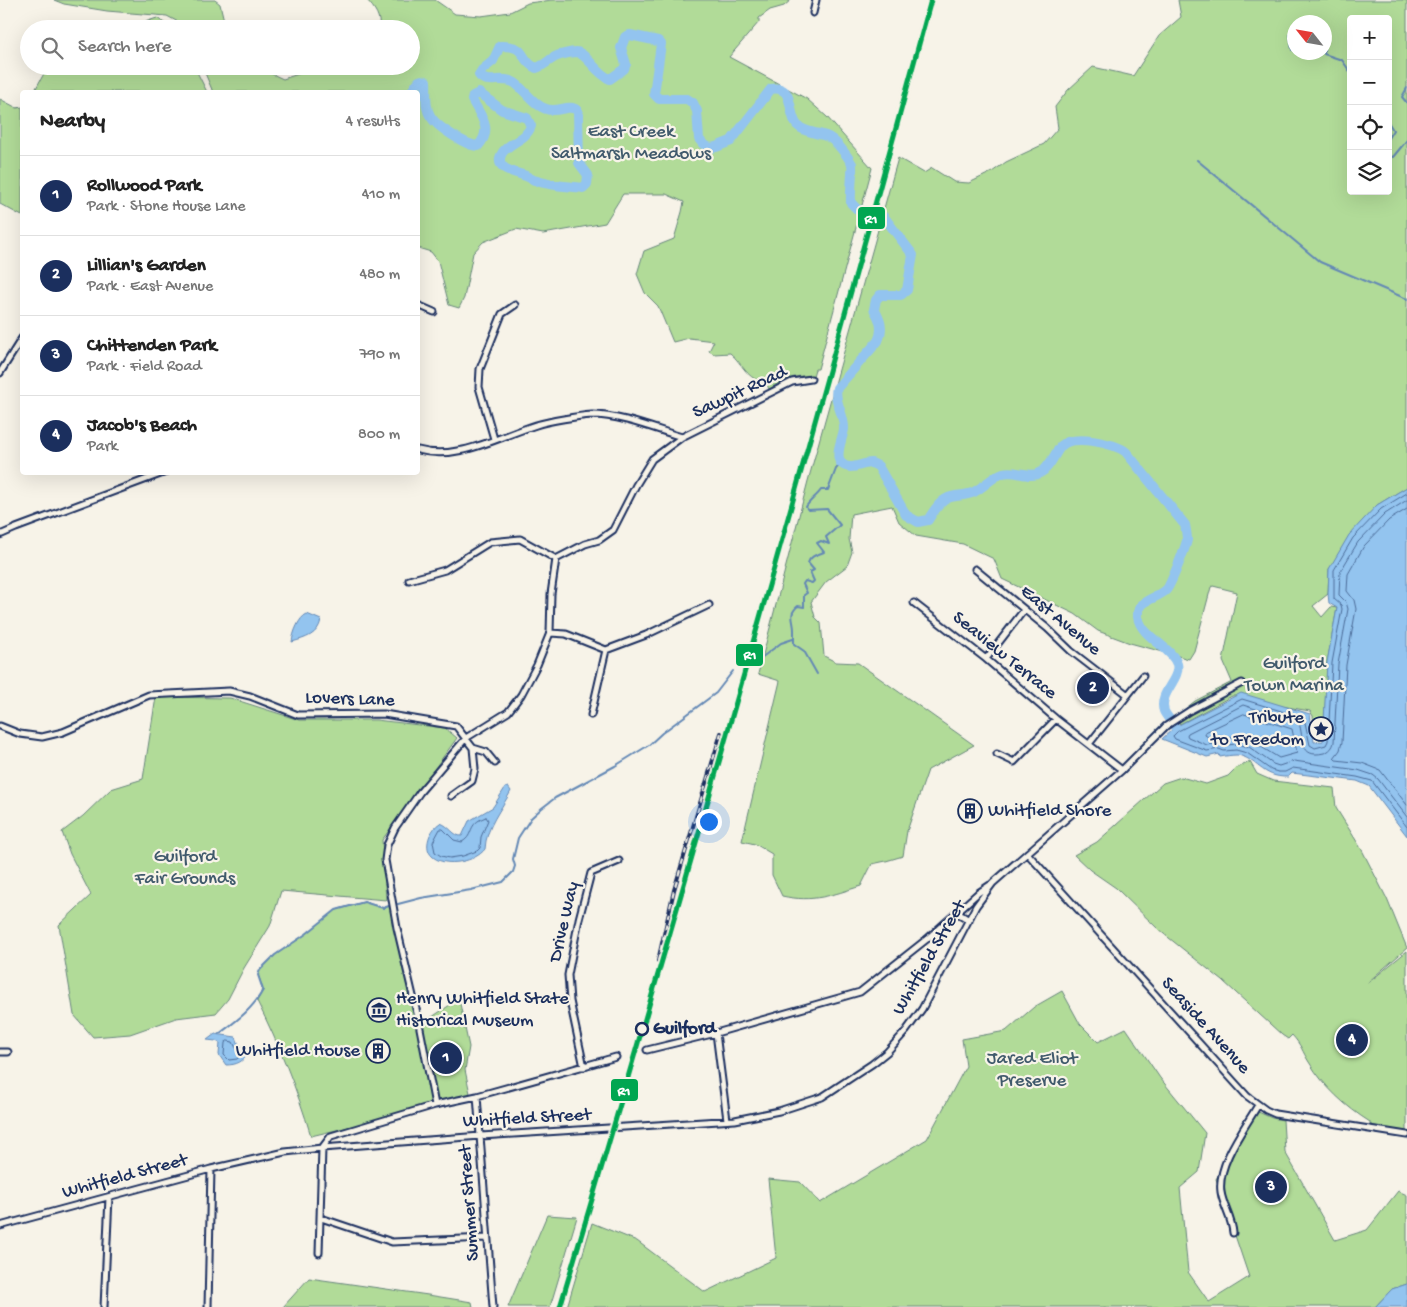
<!DOCTYPE html>
<meta charset="utf-8">
<style>
body{margin:0;font-family:"Gochi Hand",sans-serif;background:#f2f2f2;color:#222}
.controls{position:absolute;right:15px;top:15px;display:grid;overflow:hidden;border-radius:5px;box-shadow:0 5px 20px #0002}
.controls button{width:45px;height:45px;display:grid;place-items:center;padding:0;border:0;border-bottom:1px solid #e0e0e0;background:#fff;color:#222;font:25px sans-serif}
.compass{position:absolute;left:1287px;top:15px;width:45px;height:45px;border-radius:50%;background:#fff;box-shadow:0 5px 20px #0002;rotate:301deg}
.you{position:absolute;left:708px;top:821px;width:18px;height:18px;margin:-12px;border:4px solid #fff;border-radius:50%;background:#1a73e8;box-shadow:0 0 0 8px #1a73e833}
.badge{display:grid;place-items:center;width:32px;height:32px;border-radius:50%;background:#1b2f5e;color:#fff;font-size:16px;font-weight:700}
.pin{position:absolute;translate:-50% -50%;border:2px solid #fff;box-shadow:0 1px 5px #0006}
.list{margin:0;padding:0;list-style:none}
h2{display:flex;justify-content:space-between;align-items:center;height:65px;margin:0;padding:0 20px;font-size:21px}
h2 small{font-size:16px;font-weight:400;color:#767676}
.list li{display:grid;grid-template-columns:32px 1fr auto;gap:15px;align-items:center;box-sizing:border-box;height:80px;padding:0 20px;border-top:1px solid #e0e0e0}
.list b{display:block;font-size:19px;white-space:nowrap}
.list p{margin:0;font-size:16px;white-space:nowrap;color:#767676}
.list em{font-size:16px;font-style:normal;color:#767676}
.icon{flex:none;width:28px;height:28px;fill:none;stroke:currentColor;stroke-width:2;stroke-linecap:round;stroke-linejoin:round}
.map{position:relative;flex:none;width:1407px;height:1307px;overflow:hidden}
.search{position:absolute;background:#fff;box-shadow:0 5px 20px #0002;left:20px;top:20px;width:400px;height:55px;display:flex;align-items:center;gap:12px;box-sizing:border-box;padding:0 18px;border-radius:28px;color:#767676;font-size:19px}
.panel{position:absolute;background:#fff;box-shadow:0 5px 20px #0002;left:20px;top:90px;width:400px;height:385px;border-radius:5px}
.map>svg:first-child{display:block}
.green{fill:#b1db98;stroke:#66857b;fill-rule:evenodd}
.water{fill:#93c4ef;stroke:#6388b5}
.lines{fill:none;stroke-linecap:round;stroke-linejoin:round}
.shore{stroke:#4b6b98;stroke-width:1}
.stream{stroke:#6388b5;stroke-width:2}
.river{stroke:#93c4ef;stroke-width:10}
.minor-casing{stroke:#1b2f5e;stroke-width:9}
.minor{stroke:#f7f3e8;stroke-width:5}
.rail-casing{stroke:#1b2f5e;stroke-width:4}
.rail{stroke:#f7f3e8;stroke-width:2;stroke-dasharray:5.5;stroke-linecap:butt}
.rail-1-casing{stroke:#f7f3e8;stroke-width:9}
.rail-1{stroke:#00a651;stroke-width:5}
.stop-dot{fill:#f7f3e8;stroke:#1b2f5e;stroke-width:2.5}
.labels{text-anchor:middle;dominant-baseline:central;stroke-width:4.5;stroke-linejoin:round;paint-order:stroke}
.park-label{font-size:19px;fill:#405a6c;stroke:#f7f3e8}
.street-label{font-size:19px;fill:#1b2f5e;stroke:#f7f3e8}
.poi-label{font-size:19px;fill:#1b2f5e;stroke:#f7f3e8;text-anchor:end}
.stop-label{font-size:19px;font-weight:bold;fill:#1b2f5e;stroke:#f7f3e8;text-anchor:start}
.line-badge{stroke:#f7f3e8;stroke-width:2}
.badge-label{font-size:14px;text-anchor:middle;font-weight:bold;fill:#fff}
</style>
<div class="map">
<svg width="1407" height="1307" viewBox="0 0 1407 1307">
<rect width="100%" height="100%" fill="#f7f3e8"/>
<filter id="ink" filterUnits="userSpaceOnUse"><feTurbulence type="fractalNoise" baseFrequency=".02" numOctaves="2"/><feDisplacementMap in="SourceGraphic" scale="10" xChannelSelector="R" yChannelSelector="G"/><feConvolveMatrix kernelMatrix="1 2 1 2 8 2 1 2 1" color-interpolation-filters="sRGB"/></filter>
<g filter="url(#ink)">
<path class="green" d="M54,0H215L220,4L226,29H185L182,24L167,16L107,11L64,4Z
M367,0H435L455,14L481,16L510,12L528,3L552,0H791L784,6L770,10L759,18V22L729,57L807,99L827,117L872,168L818,369H815L813,376C793,375 785,379 769,389L766,383C746,379 744,365 730,353L714,354L709,351L714,341L689,338L673,342L658,306L645,293L637,274L644,251L674,239L682,212L684,202L666,194H623L605,223L543,234L516,229L483,242L473,253L464,298L459,308L449,305L438,261L431,252L418,248V92H213L202,66H254L260,72L266,71L283,79L323,66H411V29H379C381,17 375,9 367,0Z
M1178,0H1407V487L1377,505L1329,569L1328,594L1313,606L1322,617L1331,607L1337,608L1327,663L1324,734L1320,740L1315,736L1313,716L1310,711L1252,701L1238,696H1232L1180,724L1175,717L1195,701L1232,682L1223,661L1237,592L1213,586L1211,587L1194,651L1189,659L1130,643L1098,631L1075,614L1002,579L994,559L963,544L916,536L899,522L892,506L851,514L849,539L852,552L847,566L826,582L811,602L815,617L821,623L824,656L836,662L858,663L974,745L928,770L907,831L903,856L886,861L872,864L861,886C832,895 813,903 782,896L772,875V854L755,844L742,841L780,681L758,674L808,481L898,158L924,173L932,168L954,182L969,183L992,172L1006,162L1044,144L1058,128L1055,107L1068,90L1093,67L1133,76L1159,36L1181,17ZM1351,19H1388V191H1351ZM1294,22H1324V52H1294Z
M157,18L173,29H124Z
M48,66H194L207,92H34Z
M0,99L17,108L22,107V216L0,204Z
M1094,672L1109,684L1091,706L1077,692Z
M156,697L230,698L299,720H376L445,728L457,738L382,840L386,900L281,891L270,926L244,968L228,999L216,1013L176,1018L130,1034L93,1037L74,1015L59,925L91,895L70,854L62,832L83,816L111,789L143,779Z
M1250,762L1257,774L1273,781L1334,788L1336,808L1362,850L1387,899L1407,948L1367,983L1374,978L1407,951V1132L1370,1125V1122C1346,1107 1324,1087 1309,1062C1302,1051 1302,1046 1292,1035L1288,1039L1282,1035L1223,981L1159,930L1116,888L1090,870L1074,855L1097,842L1163,783L1181,777L1206,784L1228,776L1236,768Z
M364,902L383,908L393,905L420,1025L459,999L469,1047L465,1070L471,1098L311,1136C297,1089 279,1045 257,1001C263,991 263,986 258,975L260,970L275,955L306,934L336,910Z
M1062,991L1080,1024L1098,1042L1126,1028L1160,1078L1205,1133L1199,1172L1180,1188L1188,1272L1209,1302L1249,1277L1216,1179L1256,1111L1272,1118L1283,1120L1285,1152L1335,1240L1367,1230L1398,1191L1407,1195V1284L1392,1289L1375,1307H567L592,1223L637,1241L705,1292L776,1258L768,1179L800,1182L820,1203L927,1139L966,1066L962,1039L1006,1031L1034,1007Z
M547,1215L577,1217L550,1307H508Z
M309,1278L428,1295L472,1302L473,1307H283Z"/>
<path class="water" d="M1407,487V836L1369,786L1357,781L1292,773L1288,777C1261,778 1257,758 1237,755C1232,755 1225,756 1220,757L1219,754L1207,757L1162,739L1175,727L1241,693L1310,714L1314,742L1323,741L1327,662L1337,608L1329,603L1328,594L1329,569L1349,535L1377,505Z
M307,614L321,620C318,635 306,638 292,642C293,633 299,617 307,614Z
M508,787L511,791C501,810 486,827 485,849C471,868 416,870 430,835C433,830 435,826 440,823C449,825 454,837 462,836L469,821L493,807L505,788Z
M215,1034L236,1037L239,1045L246,1049L248,1052C244,1062 236,1065 226,1065L219,1055L220,1043L216,1041L207,1040Z
M1407,1284V1307H1375L1392,1289Z"/>
<g class="lines">
<path class="shore" d="M1407,493L1381,509L1353,538L1334,570V599L1341,605L1342,609L1332,663L1328,741L1326,745L1315,748L1310,745L1304,718L1242,699L1178,731L1173,736L1175,739L1207,751L1219,749L1224,751L1236,750L1247,753L1271,770L1278,772H1285L1293,768L1357,777L1372,781L1407,827
M1407,500L1385,514L1358,542L1340,572L1339,595L1346,602L1348,609L1338,664L1334,742C1333,747 1330,751 1324,753C1299,759 1304,738 1299,723L1243,705L1188,733L1187,735L1188,737L1207,745L1219,743L1226,745L1237,744L1249,747L1273,764L1279,766L1294,761L1358,770L1373,775L1378,779L1407,817
M1407,509L1389,520L1364,546L1348,574L1347,591L1354,600L1356,609L1346,665L1342,742L1340,750L1334,758L1336,760L1362,763L1380,770L1407,805
M1244,714L1292,729L1297,753L1279,758L1250,740L1238,737H1228L1220,735L1208,737L1205,735L1206,732Z
M486,817L488,820L481,837L480,848L477,851L463,856L450,858L441,856L435,852L433,842L440,829H443L454,840L462,842C475,835 466,824 486,817Z
M228,1041L233,1042L236,1048L241,1052V1055L237,1059L229,1060L224,1055L225,1043Z"/>
<path class="stream" d="M1290,34L1292,50H1294
M1324,46V52
M1324,52V54L1342,60L1351,73
M1407,88L1402,97L1407,103
M1388,122L1393,130L1388,138
M1388,156L1393,157L1407,140
M1197,160L1320,262L1407,299
M757,661L781,643L793,639
M817,674L804,651L794,644C794,640 794,635 794,630C794,620 788,614 798,606L804,607V595L807,593L803,584L805,581L812,583L814,581L810,572L814,570L808,563C811,555 817,555 824,552L817,543L821,541L829,544L826,537L840,525L827,509L808,510L806,507C809,501 817,496 821,490H828L836,469L841,463
M398,904L421,898L471,890L503,882L513,872L515,866L513,859L518,838L531,818L542,808L555,798L615,766L649,745L662,733L716,693L733,671
M219,1034C236,1021 253,1009 263,990L258,975L260,970L275,955L306,934L336,910L364,902L383,908L389,906"/>
<path class="river" d="M411,92L419,81L422,80L426,81C427,93 424,107 431,117C437,127 467,146 478,146C494,129 480,115 472,100L473,96L479,93L502,110L527,118L531,126C526,141 507,142 501,155C495,169 514,172 523,175C528,176 532,180 537,181C551,186 568,186 583,188L587,184L588,175L579,163L578,111C570,104 561,111 552,110C536,109 527,92 515,83C503,75 487,86 479,75L482,70L493,61L500,46C529,45 518,60 536,68C545,66 551,57 560,55C565,54 571,52 576,52C587,53 596,74 610,79L624,69L626,64L621,48L625,37L630,35L658,41L661,44L654,94L659,99H687L693,103L697,111L699,139L703,144L710,148L716,147L731,141L771,89C795,84 787,113 797,125C805,133 816,132 826,136C835,139 847,155 852,164C853,167 850,195 851,203L857,209L884,217L913,255L907,290L901,295H880L876,300L874,309C880,319 884,329 878,341L837,388C833,401 845,415 844,429C843,438 834,455 841,463C850,472 861,463 871,463C873,463 875,465 878,466L906,515L918,522L928,520C933,512 939,502 948,498C956,495 966,496 974,492C984,487 993,476 1003,473C1015,469 1028,479 1040,473C1050,468 1054,454 1061,446C1072,434 1115,443 1126,452L1185,525C1186,530 1187,535 1187,540C1186,546 1170,587 1166,590C1157,599 1136,600 1138,617C1141,637 1172,647 1177,664C1181,679 1158,693 1164,711C1166,716 1172,722 1175,727"/>
<g class="minor-casing">
<path id="minor" d="M813,13L816,0
M418,305L434,312
M0,373L22,338
M494,439L479,387L480,369L502,314L515,305
M418,450C458,461 498,437 536,425C549,421 578,416 592,415C620,415 655,429 682,437
M0,535L16,528L166,472
M975,569L1047,628L1071,651L1128,695
M409,580L445,570L490,542L520,539L556,559
M914,603L986,659L1056,719L1122,770
M550,633L566,634L606,650L646,635L709,605
M986,659L1024,610
M591,715L606,650
M0,726L20,734L42,737L63,732L149,695L229,691L250,696L298,715L384,714L456,726L473,748L486,752L495,763
M1089,744L1143,676
M997,754L1014,762L1056,719
M451,796L472,781L475,769L473,748
M1027,853L1247,1096L1266,1110L1275,1114L1407,1135
M956,912L969,920
M716,1033L727,1120
M647,1050L716,1033L860,992L927,939L978,893L990,885
M0,1052H8
M584,1067L570,1001L568,975L579,919L591,873L619,861
M477,1096L493,1307
M435,1105L417,1013L397,928L385,860L387,845L395,828L420,792L466,738L508,712L521,695L537,665L550,633L551,594L556,559L585,544L599,540L613,530L636,485L652,459L682,437L792,382L811,379
M321,1218L392,1242L487,1238
M0,1226L211,1169L285,1152L322,1148L481,1136L735,1120L779,1111L822,1097L872,1064L887,1052L906,1031L922,1009L976,906L993,883L1122,770L1166,726L1189,711L1242,683
M1233,1233C1232,1218 1223,1206 1221,1192C1217,1164 1244,1129 1258,1105
M319,1253L322,1148L331,1136L435,1105L477,1096L616,1057
M104,1307L109,1197
M208,1307L211,1169"/>
</g>
<use href="#minor" class="minor"/>
<g class="rail-casing">
<path id="rail" d="M658,961L674,890L721,733"/>
</g>
<use href="#rail" class="rail"/>
<g class="rail-1-casing">
<path id="rail-1" d="M560,1307C690,873 812,437 931,0"/>
</g>
<use href="#rail-1" class="rail-1"/>
</g>
</g>
<defs>
<g id="sight-ring" transform="scale(1.25)"><circle r="9.5" fill="#f7f3e8" stroke="#1b2f5e" stroke-width="1.5"/><path d="M0-6L1.8-2.2L6-1.7L2.9 1.2L3.7 5.4L0 3.3L-3.7 5.4L-2.9 1.2L-6-1.7L-1.8-2.2Z" fill="#1b2f5e"/></g>
<g id="building-ring" transform="scale(1.25)"><circle r="9.5" fill="#f7f3e8" stroke="#1b2f5e" stroke-width="1.5"/><path d="M-4-6H4V6H1V3H-1V6H-4ZM-2.5-4.3h1.7v1.8h-1.7ZM.8-4.3h1.7v1.8H.8ZM-2.5-1h1.7V.8h-1.7ZM.8-1h1.7V.8H.8Z" fill="#1b2f5e"/></g>
<g id="museum-ring" transform="scale(1.25)"><circle r="9.5" fill="#f7f3e8" stroke="#1b2f5e" stroke-width="1.5"/><path d="M0-6L6-3V-2H-6V-3ZM-5-1h2V3h-2ZM-1-1h2V3h-2ZM3-1h2V3H3ZM-6 4H6V6H-6Z" fill="#1b2f5e"/></g>
</defs>
<g fill-rule="evenodd">
<use href="#sight-ring" x="1321" y="729"/>
<use href="#building-ring" x="970" y="811"/>
<use href="#museum-ring" x="379" y="1010"/>
<use href="#building-ring" x="378" y="1051"/>
</g>
<circle class="stop-dot" cx="642" cy="1029" r="6"/>
<g class="labels">
<g class="park-label">
<text x="631" y="132">East Creek<tspan x="631" dy="22">Saltmarsh Meadows</tspan></text>
<text x="1294" y="664">Guilford<tspan x="1294" dy="22">Town Marina</tspan></text>
<text x="185" y="857">Guilford<tspan x="185" dy="22">Fair Grounds</tspan></text>
<text x="1032" y="1059">Jared Eliot<tspan x="1032" dy="22">Preserve</tspan></text>
</g>
<g class="street-label">
<text transform="translate(740 393) rotate(-25)">Sawpit Road</text>
<text transform="translate(1060 621) rotate(40)">East Avenue</text>
<text transform="translate(1004 656) rotate(39)">Seaview Terrace</text>
<text transform="translate(350 700) rotate(2)">Lovers Lane</text>
<text transform="translate(565 922) rotate(-77)">Drive Way</text>
<text transform="translate(930 958) rotate(-60)">Whitfield Street</text>
<text transform="translate(1205 1026) rotate(48)">Seaside Avenue</text>
<text transform="translate(527 1119) rotate(-3)">Whitfield Street</text>
<text transform="translate(125 1177) rotate(-15)">Whitfield Street</text>
<text transform="translate(470 1203) rotate(-94)">Summer Street</text>
</g>
<g class="poi-label">
<text x="1304" y="718">Tribute<tspan x="1304" dy="22">to Freedom</tspan></text>
<text x="988" y="811" text-anchor="start">Whitfield Shore</text>
<text x="396" y="999" text-anchor="start">Henry Whitfield State<tspan x="396" dy="22">Historical Museum</tspan></text>
<text x="360" y="1051">Whitfield House</text>
</g>
<g class="stop-label">
<text x="653" y="1029">Guilford</text>
</g>
</g>
<g class="line-badge">
<rect x="857" y="206" width="29" height="24" rx="5" fill="#00a651"/>
<rect x="735" y="643" width="29" height="24" rx="5" fill="#00a651"/>
<rect x="610" y="1078" width="29" height="24" rx="5" fill="#00a651"/>
</g>
<g class="badge-label">
<text x="871" y="223">R1</text>
<text x="750" y="659">R1</text>
<text x="624" y="1095">R1</text>
</g>
</svg>
<div class="controls">
<button>+</button>
<button>−</button>
<button><svg class="icon" aria-label="locate" viewBox="0 0 24 24"><circle cx="12" cy="12" r="6"/><path d="M12 2v4M12 18v4M2 12h4M18 12h4"/></svg></button>
<button><svg class="icon" aria-label="layers" viewBox="0 0 24 24"><path d="M12 4l9 5-9 5-9-5zM3 14l9 5 9-5"/></svg></button>
</div>
<svg class="compass" viewBox="-18 -18 36 36"><path d="M0-13l5 13h-10z" fill="#e53935"/><path d="M0 13l5-13h-10z" fill="#767676"/></svg>
<div class="you"></div>
<div class="pin badge" style="left:446px;top:1058px">1</div>
<div class="pin badge" style="left:1093px;top:688px">2</div>
<div class="pin badge" style="left:1271px;top:1187px">3</div>
<div class="pin badge" style="left:1352px;top:1040px">4</div>
<div class="search"><svg class="icon" aria-label="search" viewBox="0 0 24 24"><circle cx="10" cy="10" r="6"/><path d="M15 15l6 6"/></svg>Search here</div>
<section class="panel">
<h2>Nearby<small>4 results</small></h2>
<ul class="list">
<li><span class="badge">1</span><div><b>Rollwood Park</b><p>Park · Stone House Lane</p></div><em>410 m</em></li>
<li><span class="badge">2</span><div><b>Lillian's Garden</b><p>Park · East Avenue</p></div><em>480 m</em></li>
<li><span class="badge">3</span><div><b>Chittenden Park</b><p>Park · Field Road</p></div><em>790 m</em></li>
<li><span class="badge">4</span><div><b>Jacob's Beach</b><p>Park</p></div><em>800 m</em></li>
</ul>
</section>
</div>
